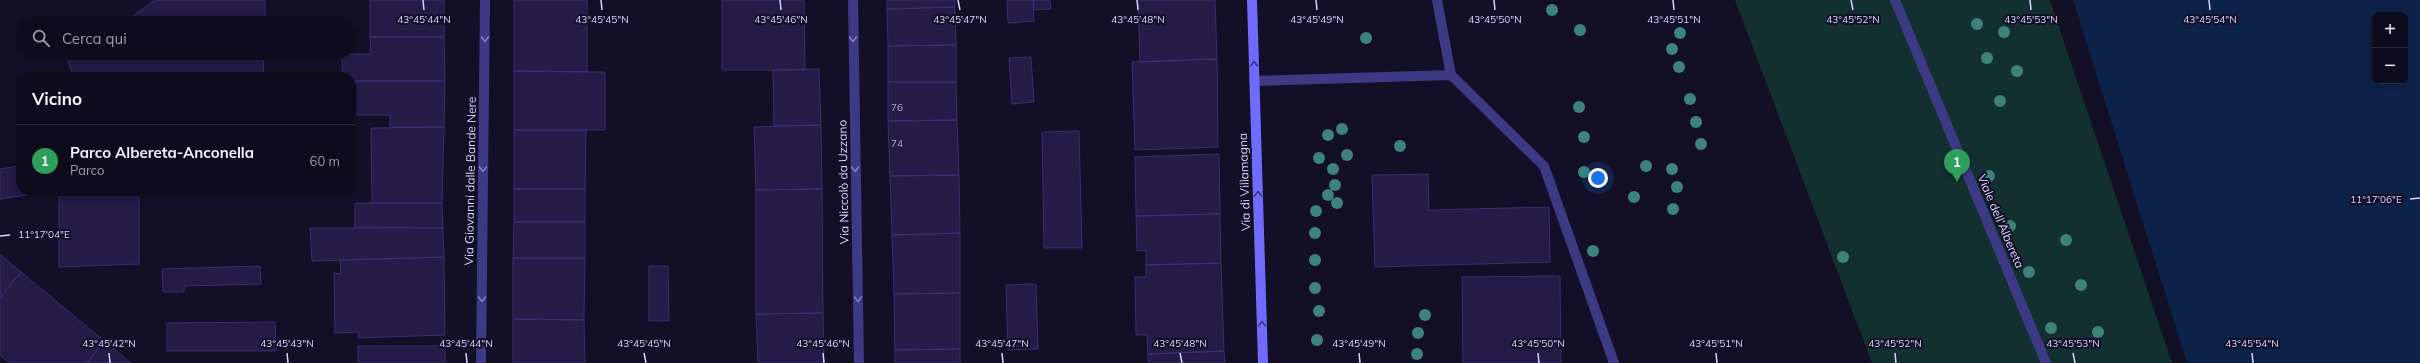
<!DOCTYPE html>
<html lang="it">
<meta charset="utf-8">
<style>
body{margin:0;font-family:Mulish,sans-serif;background:#1c1929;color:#f1f3f6}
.controls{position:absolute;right:12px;top:12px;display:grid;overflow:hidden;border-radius:8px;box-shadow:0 2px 6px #0003}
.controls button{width:36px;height:36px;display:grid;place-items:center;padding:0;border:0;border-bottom:1px solid #2e2b3b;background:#0e0b1c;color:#f1f3f6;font:20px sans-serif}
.you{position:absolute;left:1598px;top:178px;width:14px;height:14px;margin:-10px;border:3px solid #fff;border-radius:50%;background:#1a73e8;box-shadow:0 0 0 6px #1a73e833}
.badge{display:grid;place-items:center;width:26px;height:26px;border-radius:50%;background:#1a73e8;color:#fff;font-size:13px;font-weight:700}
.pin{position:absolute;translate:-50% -33px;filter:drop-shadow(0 1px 2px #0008)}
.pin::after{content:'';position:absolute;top:21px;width:14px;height:12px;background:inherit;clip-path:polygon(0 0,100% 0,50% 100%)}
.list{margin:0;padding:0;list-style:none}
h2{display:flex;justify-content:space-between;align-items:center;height:52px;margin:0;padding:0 16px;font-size:17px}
h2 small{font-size:13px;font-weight:400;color:#9b9ba3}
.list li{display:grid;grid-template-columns:26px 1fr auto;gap:12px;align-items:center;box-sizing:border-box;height:72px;padding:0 16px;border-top:1px solid #2e2b3b}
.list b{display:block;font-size:15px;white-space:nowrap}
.list p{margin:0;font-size:13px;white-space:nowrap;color:#9b9ba3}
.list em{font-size:13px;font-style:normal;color:#9b9ba3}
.icon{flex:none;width:22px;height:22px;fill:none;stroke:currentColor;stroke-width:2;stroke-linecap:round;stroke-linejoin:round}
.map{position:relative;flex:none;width:2420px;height:363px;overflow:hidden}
.search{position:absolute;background:#0e0b1c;box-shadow:0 2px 6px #0003;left:16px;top:16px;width:340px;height:44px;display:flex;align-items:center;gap:10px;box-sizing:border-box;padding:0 14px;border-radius:22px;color:#9b9ba3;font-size:15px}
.panel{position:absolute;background:#0e0b1c;box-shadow:0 2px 6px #0003;left:16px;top:72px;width:340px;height:124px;border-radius:16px}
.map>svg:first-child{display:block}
.green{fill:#12302f}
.water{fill:#0c2248;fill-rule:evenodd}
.building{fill:#241b47;stroke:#3b2d73}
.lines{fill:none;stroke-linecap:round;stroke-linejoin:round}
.service{stroke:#3d3a85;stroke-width:10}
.minor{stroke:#3d3a85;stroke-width:10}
.secondary{stroke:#6f6bff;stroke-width:10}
.tree{fill:#3d827b}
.oneway{stroke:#837fbc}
.oneway2{stroke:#38347d}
.ticks{fill:none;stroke:#d9d4ff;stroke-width:1.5}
.labels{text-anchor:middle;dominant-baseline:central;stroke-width:4;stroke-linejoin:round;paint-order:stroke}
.number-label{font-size:10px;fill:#aca6d1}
.street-label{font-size:12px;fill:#d9d4ff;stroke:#130f26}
.ticks-label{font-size:10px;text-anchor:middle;fill:#d9d4ff;stroke:#130f26;stroke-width:4;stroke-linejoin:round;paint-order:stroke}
</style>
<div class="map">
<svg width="2420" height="363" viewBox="0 0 2420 363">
<rect width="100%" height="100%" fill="#130f26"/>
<path class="green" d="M1735,0H2050L2172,363H1872Z"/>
<path class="water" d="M2073,0H2420V363H2187ZM2375,15H2405V81H2375Z"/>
<path class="building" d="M155,0H265V23H123Z
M370,0H444V37H370Z
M514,0H587V72L514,71Z
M722,0H804L805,70H722Z
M887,0H955V7L887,9Z
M1007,0H1033L1034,21L1008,23Z
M1033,0H1050L1051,9L1034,10Z
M1138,0H1215L1217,59L1140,62Z
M955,7L956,45L888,46L887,9Z
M370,37H444L445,81H351V77H342V54H371Z
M956,45V82H888V46Z
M80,53H264L263,77H74L68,62Z
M1031,57L1034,102L1012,104L1009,58Z
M1217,59L1218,147L1135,150L1132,62Z
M819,69L821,125L774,126L773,70Z
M514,71L605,72V130H514Z
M351,81H445L444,127H390V115H351Z
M888,82H956L957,120L888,121Z
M957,120L959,175L890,176L888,121Z
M821,125L822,189L756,190L754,127Z
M444,127L442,203H372L371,128Z
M514,130H586L585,189H514Z
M1079,131L1082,248H1044L1042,132Z
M1219,154L1220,214L1136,216L1135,157Z
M21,166V191H32L33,194L0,199V169Z
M1428,174L1429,210L1549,207L1550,262L1375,267L1372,175Z
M959,175L960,233L892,235L890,176Z
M514,189H585V222H514Z
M822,189L823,313L756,314V190Z
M59,191H139V264L59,267Z
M355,203H442L443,228L355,227Z
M1220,214L1221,263L1146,265V250L1137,251L1136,216Z
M514,222H585V258H513Z
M310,228H443L444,257L312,261Z
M960,233V293L894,294L892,235Z
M0,254L21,272L0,298Z
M444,257L445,335L358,338L359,332L335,333L334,273L341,274L340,260Z
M513,258H585L584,320L513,319Z
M1221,263L1224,351L1148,354L1147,335H1136L1135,277H1146V265Z
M260,266L261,284L184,286V292H163L162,269Z
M649,266H668L669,321H649Z
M21,272L104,341L87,363H10L0,355V298Z
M1560,276L1561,363H1463L1462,277Z
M1036,284L1038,349L1008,350L1006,285Z
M960,293V349L895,350L894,294Z
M823,313L824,363H758L756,314Z
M513,319L584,320L585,363H513Z
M275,322L276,351H167V323Z
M104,341L131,363H87Z
M358,346H445V363H358Z
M960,349V363H895V350Z
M1224,351L1225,363H1148V354Z"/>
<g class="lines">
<path class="service" d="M1437,0L1451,75
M1895,0L2046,363
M1254,81L1451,75L1544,166L1614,363"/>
<path class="minor" d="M853,0L859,363
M481,363L485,0"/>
<path class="secondary" d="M1252,0L1263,363"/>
</g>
<g class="tree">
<circle cx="1552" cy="10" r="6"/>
<circle cx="1977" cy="24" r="6"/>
<circle cx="1580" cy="30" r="6"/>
<circle cx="2004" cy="32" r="6"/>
<circle cx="1680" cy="33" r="6"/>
<circle cx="1366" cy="38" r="6"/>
<circle cx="1672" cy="49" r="6"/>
<circle cx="1987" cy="58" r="6"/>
<circle cx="1679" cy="67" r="6"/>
<circle cx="2017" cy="71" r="6"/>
<circle cx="1690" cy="99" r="6"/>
<circle cx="2000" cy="101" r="6"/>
<circle cx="1579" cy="107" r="6"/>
<circle cx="1696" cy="122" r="6"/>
<circle cx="1342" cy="129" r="6"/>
<circle cx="1328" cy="135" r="6"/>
<circle cx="1584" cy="137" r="6"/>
<circle cx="1701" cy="144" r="6"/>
<circle cx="1400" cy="146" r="6"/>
<circle cx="1347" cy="155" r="6"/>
<circle cx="1319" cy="158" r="6"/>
<circle cx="1646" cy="166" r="6"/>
<circle cx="1333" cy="169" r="6"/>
<circle cx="1672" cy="169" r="6"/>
<circle cx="1584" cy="172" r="6"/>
<circle cx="1989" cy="176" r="6"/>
<circle cx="1335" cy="185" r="6"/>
<circle cx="1677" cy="187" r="6"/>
<circle cx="1328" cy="195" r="6"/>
<circle cx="1634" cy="197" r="6"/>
<circle cx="1337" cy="203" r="6"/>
<circle cx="1673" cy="209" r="6"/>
<circle cx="1316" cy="211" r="6"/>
<circle cx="2010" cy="226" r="6"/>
<circle cx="1315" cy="233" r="6"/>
<circle cx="2066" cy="240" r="6"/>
<circle cx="1593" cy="251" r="6"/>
<circle cx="1843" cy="257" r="6"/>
<circle cx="1315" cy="260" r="6"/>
<circle cx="2029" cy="272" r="6"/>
<circle cx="2081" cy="285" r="6"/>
<circle cx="1315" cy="288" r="6"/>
<circle cx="1319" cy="311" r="6"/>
<circle cx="1425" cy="315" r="6"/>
<circle cx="2051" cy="328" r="6"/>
<circle cx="2098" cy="332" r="6"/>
<circle cx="1418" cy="333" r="6"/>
<circle cx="1317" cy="340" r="6"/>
<circle cx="1417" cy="354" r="6"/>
</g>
<defs><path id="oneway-chevron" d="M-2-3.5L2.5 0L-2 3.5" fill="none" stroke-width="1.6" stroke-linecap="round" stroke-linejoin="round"/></defs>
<g class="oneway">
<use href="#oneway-chevron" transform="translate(485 39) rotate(90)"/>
<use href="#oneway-chevron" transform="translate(853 39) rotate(89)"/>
<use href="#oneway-chevron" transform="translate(483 169) rotate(91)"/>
<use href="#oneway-chevron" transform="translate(855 169) rotate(89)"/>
<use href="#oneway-chevron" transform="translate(482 299) rotate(91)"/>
<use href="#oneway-chevron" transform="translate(858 299) rotate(89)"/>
</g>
<g class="oneway2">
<use href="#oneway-chevron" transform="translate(1254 64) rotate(-92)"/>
<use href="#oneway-chevron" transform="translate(1258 194) rotate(-92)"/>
<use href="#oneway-chevron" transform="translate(1262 324) rotate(-92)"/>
</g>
<path class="ticks" d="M423,0L424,10M601,0L602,10M780,0L781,10M958,0L960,10M1137,0L1138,10M1316,0L1317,10M1494,0L1495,10M1673,0L1674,10M1851,0L1853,10M2030,0L2031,10M2209,0L2210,10M2410,199L2420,198M0,236L10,235M109,353L110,363M287,353L288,363M466,353L467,363M644,353L646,363M823,353L824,363M1002,353L1003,363M1180,353L1182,363M1359,353L1360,363M1538,353L1539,363M1716,353L1717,363M1895,353L1896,363M2073,353L2075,363M2252,353L2253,363"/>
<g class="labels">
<g class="number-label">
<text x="897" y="107">76</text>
<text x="897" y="143">74</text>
</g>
<g class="street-label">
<text transform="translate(470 181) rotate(-89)">Via Giovanni dalle Bande Nere</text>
<text transform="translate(843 182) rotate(-91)">Via Niccolò da Uzzano</text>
<text transform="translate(1244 182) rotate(-92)">Via di Villamagna</text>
<text transform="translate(2001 221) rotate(67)">Viale dell'Albereta</text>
</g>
</g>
<g class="ticks-label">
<text x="424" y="23">43°45'44"N</text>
<text x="602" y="23">43°45'45"N</text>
<text x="781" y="23">43°45'46"N</text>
<text x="960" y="23">43°45'47"N</text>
<text x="1138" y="23">43°45'48"N</text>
<text x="1317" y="23">43°45'49"N</text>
<text x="1495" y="23">43°45'50"N</text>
<text x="1674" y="23">43°45'51"N</text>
<text x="1853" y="23">43°45'52"N</text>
<text x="2031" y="23">43°45'53"N</text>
<text x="2210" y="23">43°45'54"N</text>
<text x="2376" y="203">11°17'06"E</text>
<text x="44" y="238">11°17'04"E</text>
<text x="109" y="347">43°45'42"N</text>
<text x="287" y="347">43°45'43"N</text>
<text x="466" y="347">43°45'44"N</text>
<text x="644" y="347">43°45'45"N</text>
<text x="823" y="347">43°45'46"N</text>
<text x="1002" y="347">43°45'47"N</text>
<text x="1180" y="347">43°45'48"N</text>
<text x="1359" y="347">43°45'49"N</text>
<text x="1538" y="347">43°45'50"N</text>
<text x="1716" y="347">43°45'51"N</text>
<text x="1895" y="347">43°45'52"N</text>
<text x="2073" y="347">43°45'53"N</text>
<text x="2252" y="347">43°45'54"N</text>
</g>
</svg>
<div class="controls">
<button>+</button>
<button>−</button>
</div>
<div class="you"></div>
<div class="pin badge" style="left:1957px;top:182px;background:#2e9e5b">1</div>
<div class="search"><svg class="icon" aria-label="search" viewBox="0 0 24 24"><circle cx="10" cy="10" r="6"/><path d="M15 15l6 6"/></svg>Cerca qui</div>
<section class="panel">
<h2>Vicino<small></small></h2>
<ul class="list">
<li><span class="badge" style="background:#2e9e5b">1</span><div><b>Parco Albereta-Anconella</b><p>Parco</p></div><em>60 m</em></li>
</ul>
</section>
</div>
